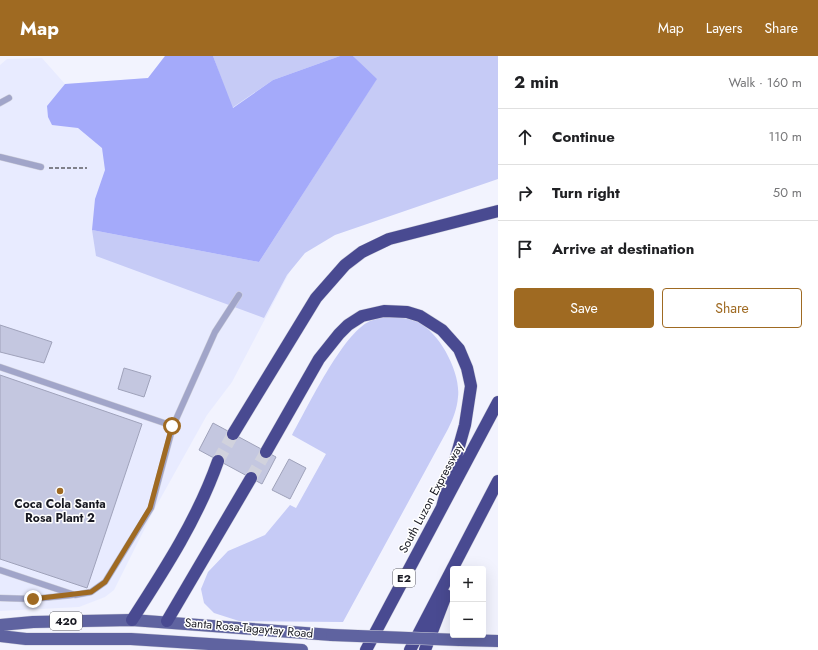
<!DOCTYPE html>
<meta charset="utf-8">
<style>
body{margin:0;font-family:Jost,sans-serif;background:#f2f2f2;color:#202124}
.controls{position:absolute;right:12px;bottom:12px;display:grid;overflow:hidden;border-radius:4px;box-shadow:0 4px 16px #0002}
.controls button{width:36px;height:36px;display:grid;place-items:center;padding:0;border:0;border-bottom:1px solid #e0e0e0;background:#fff;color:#202124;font:20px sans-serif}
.stop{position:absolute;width:12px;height:12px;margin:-9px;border:3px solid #9f6a22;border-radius:50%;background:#fff}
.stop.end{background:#9f6a22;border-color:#fff;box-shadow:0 1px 4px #0008}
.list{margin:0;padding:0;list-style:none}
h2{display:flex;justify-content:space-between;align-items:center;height:52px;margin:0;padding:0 16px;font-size:17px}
h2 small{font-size:13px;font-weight:400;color:#757577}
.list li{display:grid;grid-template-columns:26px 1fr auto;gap:12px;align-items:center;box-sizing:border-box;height:56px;padding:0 16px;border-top:1px solid #e0e0e0}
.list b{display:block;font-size:15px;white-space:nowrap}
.list em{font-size:13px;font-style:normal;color:#757577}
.actions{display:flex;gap:8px;padding:12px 16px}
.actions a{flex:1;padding:9px 0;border:1px solid #9f6a22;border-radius:4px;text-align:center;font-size:14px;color:#9f6a22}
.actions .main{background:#9f6a22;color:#fff}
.icon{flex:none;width:22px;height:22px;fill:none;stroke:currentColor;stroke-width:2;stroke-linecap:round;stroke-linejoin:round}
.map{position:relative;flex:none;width:498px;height:594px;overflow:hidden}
header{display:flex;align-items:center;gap:24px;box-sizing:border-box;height:56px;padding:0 20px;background:#9f6a22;color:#fff}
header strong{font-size:19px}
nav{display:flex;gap:22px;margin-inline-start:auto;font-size:14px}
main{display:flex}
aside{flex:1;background:#fff}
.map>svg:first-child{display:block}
.built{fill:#e8ebff}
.green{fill:#c6cbf6}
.water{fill:#a4aafa}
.building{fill:#c4c7e0;stroke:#9fa2ba}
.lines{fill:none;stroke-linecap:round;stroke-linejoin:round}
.highway-tunnel{stroke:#d1d2dd;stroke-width:12;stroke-dasharray:12 6;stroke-linecap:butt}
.lane-casing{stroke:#cfd0db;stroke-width:7}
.primary-casing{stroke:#cfd0db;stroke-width:13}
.highway-casing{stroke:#cfd0db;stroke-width:13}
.path{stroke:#80818b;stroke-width:2;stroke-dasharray:4 2;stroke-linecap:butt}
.lane{stroke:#a1a5c9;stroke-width:6}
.primary{stroke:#5f63a0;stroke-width:12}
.highway{stroke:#494a91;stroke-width:12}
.primary-bridge-casing{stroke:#cfd0db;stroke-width:13;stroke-linecap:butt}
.primary-bridge{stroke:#5f63a0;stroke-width:12}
.route{stroke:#9f6a22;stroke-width:5}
.poi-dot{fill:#9f6a22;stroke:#fff;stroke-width:1.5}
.labels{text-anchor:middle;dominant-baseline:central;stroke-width:3;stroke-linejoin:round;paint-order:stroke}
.shield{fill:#fff;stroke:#5e5f65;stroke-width:1}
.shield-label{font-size:11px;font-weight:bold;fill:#191a23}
.street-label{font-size:12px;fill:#191a23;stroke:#fff}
.poi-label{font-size:12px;font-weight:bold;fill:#191a23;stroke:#fff}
</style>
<header>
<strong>Map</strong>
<nav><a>Map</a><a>Layers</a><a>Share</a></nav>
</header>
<main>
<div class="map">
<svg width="498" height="594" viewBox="0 0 498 594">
<rect width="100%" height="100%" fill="#f2f3fe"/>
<path class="built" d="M165,0H387L396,13L232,326L207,359L154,454L114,534L105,541L79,551L0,555V9L7,3L42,2L65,28L148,22Z"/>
<path class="green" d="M213,0H340L273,24L232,52Z
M353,0H498V123L335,179L305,197L287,219L264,262L96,200L92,174L259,206L376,24Z
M388,260C398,261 408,262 418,266C440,277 461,317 458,341C457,353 453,363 448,373L343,566L239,565L214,557L204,547L201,533L208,516L228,495L265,479L290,449L296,452L326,398L292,379C308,351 342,278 370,265C375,263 382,262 388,260Z"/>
<path class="water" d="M165,0H213L233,52L273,24L340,0H353L377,23L259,206L92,174L95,143L105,114L102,92L78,72L52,69L48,61L47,50L65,28L148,22Z"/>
<path class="building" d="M0,269L52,286L44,307L0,296Z
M124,312L151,320L144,341L118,333Z
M0,319L142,368L87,532L0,503Z
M213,367L276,401L262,428L199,394Z
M289,403L306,412L290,443L272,434Z"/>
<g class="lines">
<path class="highway-tunnel" d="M218,405L233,378
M251,422L266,396"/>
<g class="lane-casing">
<path id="lane" d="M0,47L9,42
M0,101L41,111
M0,311L173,370L151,452L105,526L91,536L75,539L0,514
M173,370L215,276L239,239
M0,542L33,543L72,539"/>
</g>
<g class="primary-casing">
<path id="primary" d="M0,569L33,566L132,564L332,579
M0,580L26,583H131L302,594
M459,584L498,585"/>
</g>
<g class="highway-casing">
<path id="highway" d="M233,378L316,242L345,209L362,196L389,183L498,155
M266,396L319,303L339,278L348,269L362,260L384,255L407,256L420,260L442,274L459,293L467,312L471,330L465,369L442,451
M132,564C165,513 198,462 218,405
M167,565L251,422
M366,594L498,346
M410,594L498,425
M425,594L446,539"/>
</g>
<path class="path" d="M49,112H87"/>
<use href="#lane" class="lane"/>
<use href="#primary" class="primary"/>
<use href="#highway" class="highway"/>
<g class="primary-bridge-casing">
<path id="primary-bridge" d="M332,579L459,584"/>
</g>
<use href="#primary-bridge" class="primary-bridge"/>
</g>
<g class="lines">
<path class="route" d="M33,543L91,536L105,526L150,452L172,370"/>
</g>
<circle class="poi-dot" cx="60" cy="435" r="4"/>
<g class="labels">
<g class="shield">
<rect x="393" y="513" width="22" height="18" rx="3"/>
<rect x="50" y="556" width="32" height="18" rx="3"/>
</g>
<g class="shield-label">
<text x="404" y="522">E2</text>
<text x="66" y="565">420</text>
</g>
<g class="street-label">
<text transform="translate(431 442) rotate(-62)">South Luzon Expressway</text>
<text transform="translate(249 572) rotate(5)">Santa Rosa-Tagaytay Road</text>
</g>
<g class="poi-label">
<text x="60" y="448">Coca Cola Santa<tspan x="60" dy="14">Rosa Plant 2</tspan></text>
</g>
</g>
</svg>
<div class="controls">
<button>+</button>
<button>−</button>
</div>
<div class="stop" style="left:172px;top:370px"></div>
<div class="stop end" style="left:33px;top:543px"></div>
</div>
<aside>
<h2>2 min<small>Walk · 160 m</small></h2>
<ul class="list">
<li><svg class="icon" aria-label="ahead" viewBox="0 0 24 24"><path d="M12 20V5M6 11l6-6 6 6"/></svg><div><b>Continue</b></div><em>110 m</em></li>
<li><svg class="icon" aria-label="right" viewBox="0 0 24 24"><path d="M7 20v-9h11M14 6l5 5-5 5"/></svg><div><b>Turn right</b></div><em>50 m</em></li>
<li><svg class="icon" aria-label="arrive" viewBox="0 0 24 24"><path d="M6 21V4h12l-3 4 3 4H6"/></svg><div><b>Arrive at destination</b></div></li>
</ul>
<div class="actions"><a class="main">Save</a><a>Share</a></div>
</aside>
</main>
